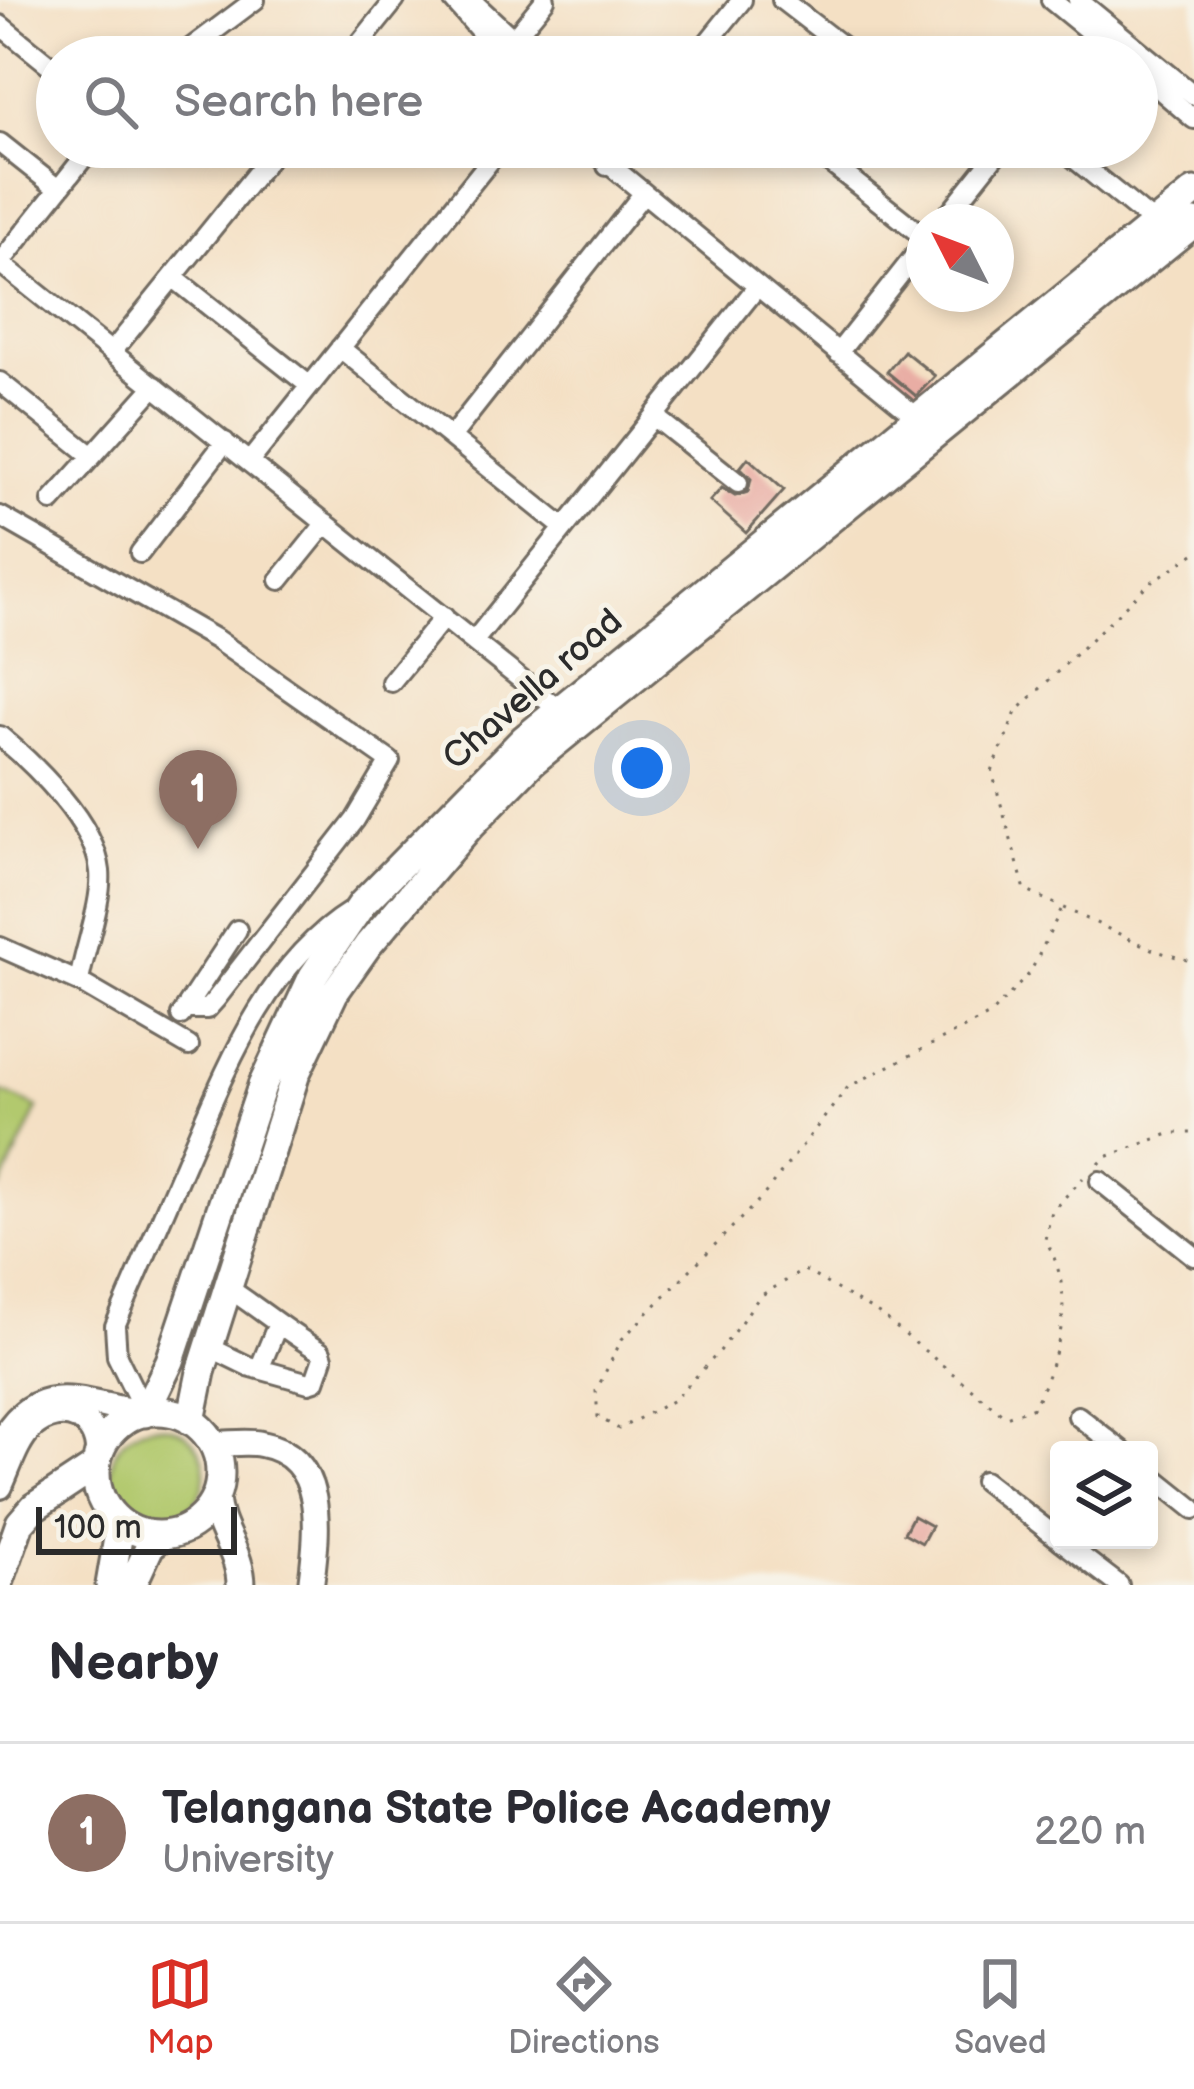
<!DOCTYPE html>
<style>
body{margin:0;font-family:"Balsamiq Sans",sans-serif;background:#f2f2f3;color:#2b2b33}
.controls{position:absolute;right:36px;bottom:36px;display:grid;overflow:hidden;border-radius:12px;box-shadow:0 6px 18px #0003}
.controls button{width:108px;height:108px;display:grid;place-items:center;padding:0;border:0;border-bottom:3px solid #e1e1e2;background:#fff;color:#2b2b33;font:60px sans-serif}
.compass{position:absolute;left:906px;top:204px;width:108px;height:108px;border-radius:50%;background:#fff;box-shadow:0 6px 18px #0003;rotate:312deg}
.scale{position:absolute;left:36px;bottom:30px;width:201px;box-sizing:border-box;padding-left:12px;border:6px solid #2b2b2b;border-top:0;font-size:33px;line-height:42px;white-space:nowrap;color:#2b2b2b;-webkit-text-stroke:9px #f7f3e8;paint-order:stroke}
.you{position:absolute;left:642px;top:768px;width:42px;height:42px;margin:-30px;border:9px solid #fff;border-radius:50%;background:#1a73e8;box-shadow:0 0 0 18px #1a73e833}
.badge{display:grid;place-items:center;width:78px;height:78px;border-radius:50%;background:#d93025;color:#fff;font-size:39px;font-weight:700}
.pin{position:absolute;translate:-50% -99px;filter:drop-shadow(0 3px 6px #0008)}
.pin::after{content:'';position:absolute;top:63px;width:42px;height:36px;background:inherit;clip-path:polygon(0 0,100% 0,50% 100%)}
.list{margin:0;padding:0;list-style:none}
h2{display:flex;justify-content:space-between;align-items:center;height:156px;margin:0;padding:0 48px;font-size:51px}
h2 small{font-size:39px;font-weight:400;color:#7c7c81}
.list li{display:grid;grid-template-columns:78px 1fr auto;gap:36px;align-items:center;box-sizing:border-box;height:180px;padding:0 48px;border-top:3px solid #e1e1e2}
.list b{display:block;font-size:45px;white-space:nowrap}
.list p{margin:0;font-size:39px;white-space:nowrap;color:#7c7c81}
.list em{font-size:39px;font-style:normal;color:#7c7c81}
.icon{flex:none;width:66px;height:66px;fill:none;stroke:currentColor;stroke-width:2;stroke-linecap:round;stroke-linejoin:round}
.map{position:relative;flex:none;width:1194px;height:1585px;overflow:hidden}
.search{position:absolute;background:#fff;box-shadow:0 6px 18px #0003;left:36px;right:36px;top:36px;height:132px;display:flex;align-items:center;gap:30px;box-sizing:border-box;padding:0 42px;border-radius:66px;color:#7c7c81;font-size:45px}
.sheet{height:336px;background:#fff}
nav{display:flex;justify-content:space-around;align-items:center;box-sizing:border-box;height:168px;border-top:3px solid #e1e1e2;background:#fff;font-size:33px;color:#7c7c81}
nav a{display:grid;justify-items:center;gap:6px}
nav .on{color:#d93025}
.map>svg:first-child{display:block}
.green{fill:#b2c96e;stroke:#6e7a4c;stroke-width:3}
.building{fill:#e9ada4}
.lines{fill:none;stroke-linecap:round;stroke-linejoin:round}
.minor-casing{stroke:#716a61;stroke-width:24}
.major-casing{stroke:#716a61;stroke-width:30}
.highway-casing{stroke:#716a61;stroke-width:33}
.path{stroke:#716a61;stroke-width:3;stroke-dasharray:3 9;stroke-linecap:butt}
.minor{stroke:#fff;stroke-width:18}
.major{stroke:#fff;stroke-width:24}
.highway{stroke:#fff;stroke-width:27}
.labels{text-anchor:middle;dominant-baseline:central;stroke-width:10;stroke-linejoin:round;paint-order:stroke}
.street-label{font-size:36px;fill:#2b2b2b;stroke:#f7f3e8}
</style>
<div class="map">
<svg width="1194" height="1585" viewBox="0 0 1194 1585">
<rect width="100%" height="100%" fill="#f7f3e8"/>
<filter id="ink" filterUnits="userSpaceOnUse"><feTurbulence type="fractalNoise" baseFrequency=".00833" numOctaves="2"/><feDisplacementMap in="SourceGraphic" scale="24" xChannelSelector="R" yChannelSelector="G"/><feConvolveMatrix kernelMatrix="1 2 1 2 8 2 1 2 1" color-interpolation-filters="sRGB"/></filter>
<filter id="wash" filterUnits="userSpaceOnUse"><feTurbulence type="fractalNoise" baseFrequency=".004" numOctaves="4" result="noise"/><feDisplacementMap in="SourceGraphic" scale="48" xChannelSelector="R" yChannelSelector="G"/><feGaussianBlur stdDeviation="2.7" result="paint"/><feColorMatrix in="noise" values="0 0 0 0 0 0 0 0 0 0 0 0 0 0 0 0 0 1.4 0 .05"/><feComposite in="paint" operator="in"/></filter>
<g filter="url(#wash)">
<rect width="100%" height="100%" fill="#f4e0c4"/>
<path class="green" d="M0,1091L38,1108L0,1189Z
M111 1473a47 47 0 1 1 94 0a47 47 0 1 1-94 0Z"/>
<g id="blocks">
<path class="building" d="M904,351L935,376L916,396L887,372Z
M748,458L784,490L746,533L710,501L722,488L735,496L748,492L751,479L740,468Z
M913,1516L931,1526L922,1543L904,1533Z"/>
</g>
</g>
<g filter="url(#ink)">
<use href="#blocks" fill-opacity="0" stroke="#716a61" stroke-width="3"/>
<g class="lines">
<g class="minor-casing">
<path id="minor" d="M453,0L503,57
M471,0L513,39L545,0
M782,0L856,57
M1051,0L1121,57
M1078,0L1194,95
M0,25L57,71
M179,57L255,0
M349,57L395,0
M696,57L742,0
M1075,57L1094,34
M1137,70L1194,119
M0,143L58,189
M92,147L0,263L559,710
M588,147L918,418
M810,147L924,237
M1060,147L1155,224
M607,166L623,147
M942,222L1002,147
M174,278L310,386
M340,348L564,528
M112,352L278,147
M838,353L924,244
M0,382L92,456
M656,418L738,483
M451,437L642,195
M250,461L501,147
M52,501L155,386
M0,516L217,640L390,761L355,820L216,999L207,1009H186
M140,553L225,442
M280,580L326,523
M474,641L757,287
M391,682L444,617
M0,736C35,765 95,823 100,871C103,902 84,950 79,982
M0,947L79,982L189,1046
M181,1015L237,930
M1100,1181L1194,1256
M209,1347L248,1366L309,1383L315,1381L323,1358L321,1352C287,1332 260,1309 228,1288
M260,1367L277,1326
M145,1413L117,1356L115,1326C138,1272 162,1218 185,1164C224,1075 264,965 351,911
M1078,1416L1121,1450
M1149,1473L1194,1509
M984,1481L1059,1539
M1060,1540L1119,1585"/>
</g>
<g class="major-casing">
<path id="major" d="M0,1444C37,1373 85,1406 145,1413
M215,1444C230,1444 247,1441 261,1444C329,1457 317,1534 311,1585
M0,1486C9,1467 16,1441 32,1426C62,1400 100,1418 98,1456"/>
</g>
<g class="highway-casing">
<path id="highway" d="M96 1473a62 62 0 1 1 124 0a62 62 0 1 1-124 0Z
M145,1413L170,1361L262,1086L313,976L362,904L524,739L1194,192
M191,1421L201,1372L296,1073L334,993L368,945L470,826L532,762L1194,223
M215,1499C218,1531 241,1553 241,1585
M0,1580L20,1523L34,1507L96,1466
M110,1585L118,1538L114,1517
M132,1585L150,1546L164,1535"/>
</g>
<path class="path" d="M1194,554L1147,585L1016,712L992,772L1025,890L1156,951L1194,962
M1061,910L1030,973L990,1015L848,1087L763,1196L622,1339L596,1391L598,1417L619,1429L674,1400L720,1351L760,1296L804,1270L881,1315L1006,1417L1034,1407C1060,1352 1078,1296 1045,1239L1052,1211L1083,1178
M1099,1164L1106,1157L1172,1133H1194"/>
<use href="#minor" class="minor"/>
<use href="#major" class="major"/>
<use href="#highway" class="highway"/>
</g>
</g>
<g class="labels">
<g class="street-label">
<text transform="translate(533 690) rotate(-41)">Chavella road</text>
</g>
</g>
</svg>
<div class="controls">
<button><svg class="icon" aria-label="layers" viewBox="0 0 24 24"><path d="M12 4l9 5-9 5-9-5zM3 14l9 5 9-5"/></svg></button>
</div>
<svg class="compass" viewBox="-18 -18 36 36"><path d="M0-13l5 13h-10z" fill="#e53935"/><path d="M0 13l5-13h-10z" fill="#7c7c81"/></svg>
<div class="scale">100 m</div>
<div class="you"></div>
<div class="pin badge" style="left:198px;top:849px;background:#8d6e63">1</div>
<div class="search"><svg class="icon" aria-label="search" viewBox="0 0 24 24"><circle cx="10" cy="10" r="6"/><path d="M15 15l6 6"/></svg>Search here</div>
</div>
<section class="sheet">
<h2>Nearby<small></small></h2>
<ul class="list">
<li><span class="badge" style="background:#8d6e63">1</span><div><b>Telangana State Police Academy</b><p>University</p></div><em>220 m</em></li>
</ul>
</section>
<nav>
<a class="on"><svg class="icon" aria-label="map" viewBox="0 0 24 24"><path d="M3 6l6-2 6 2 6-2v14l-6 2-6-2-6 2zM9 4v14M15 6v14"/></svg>Map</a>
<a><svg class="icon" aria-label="directions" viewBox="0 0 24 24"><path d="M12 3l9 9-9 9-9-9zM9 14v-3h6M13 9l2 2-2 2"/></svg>Directions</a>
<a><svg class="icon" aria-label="saved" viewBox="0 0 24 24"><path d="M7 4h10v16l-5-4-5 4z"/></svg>Saved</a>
</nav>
